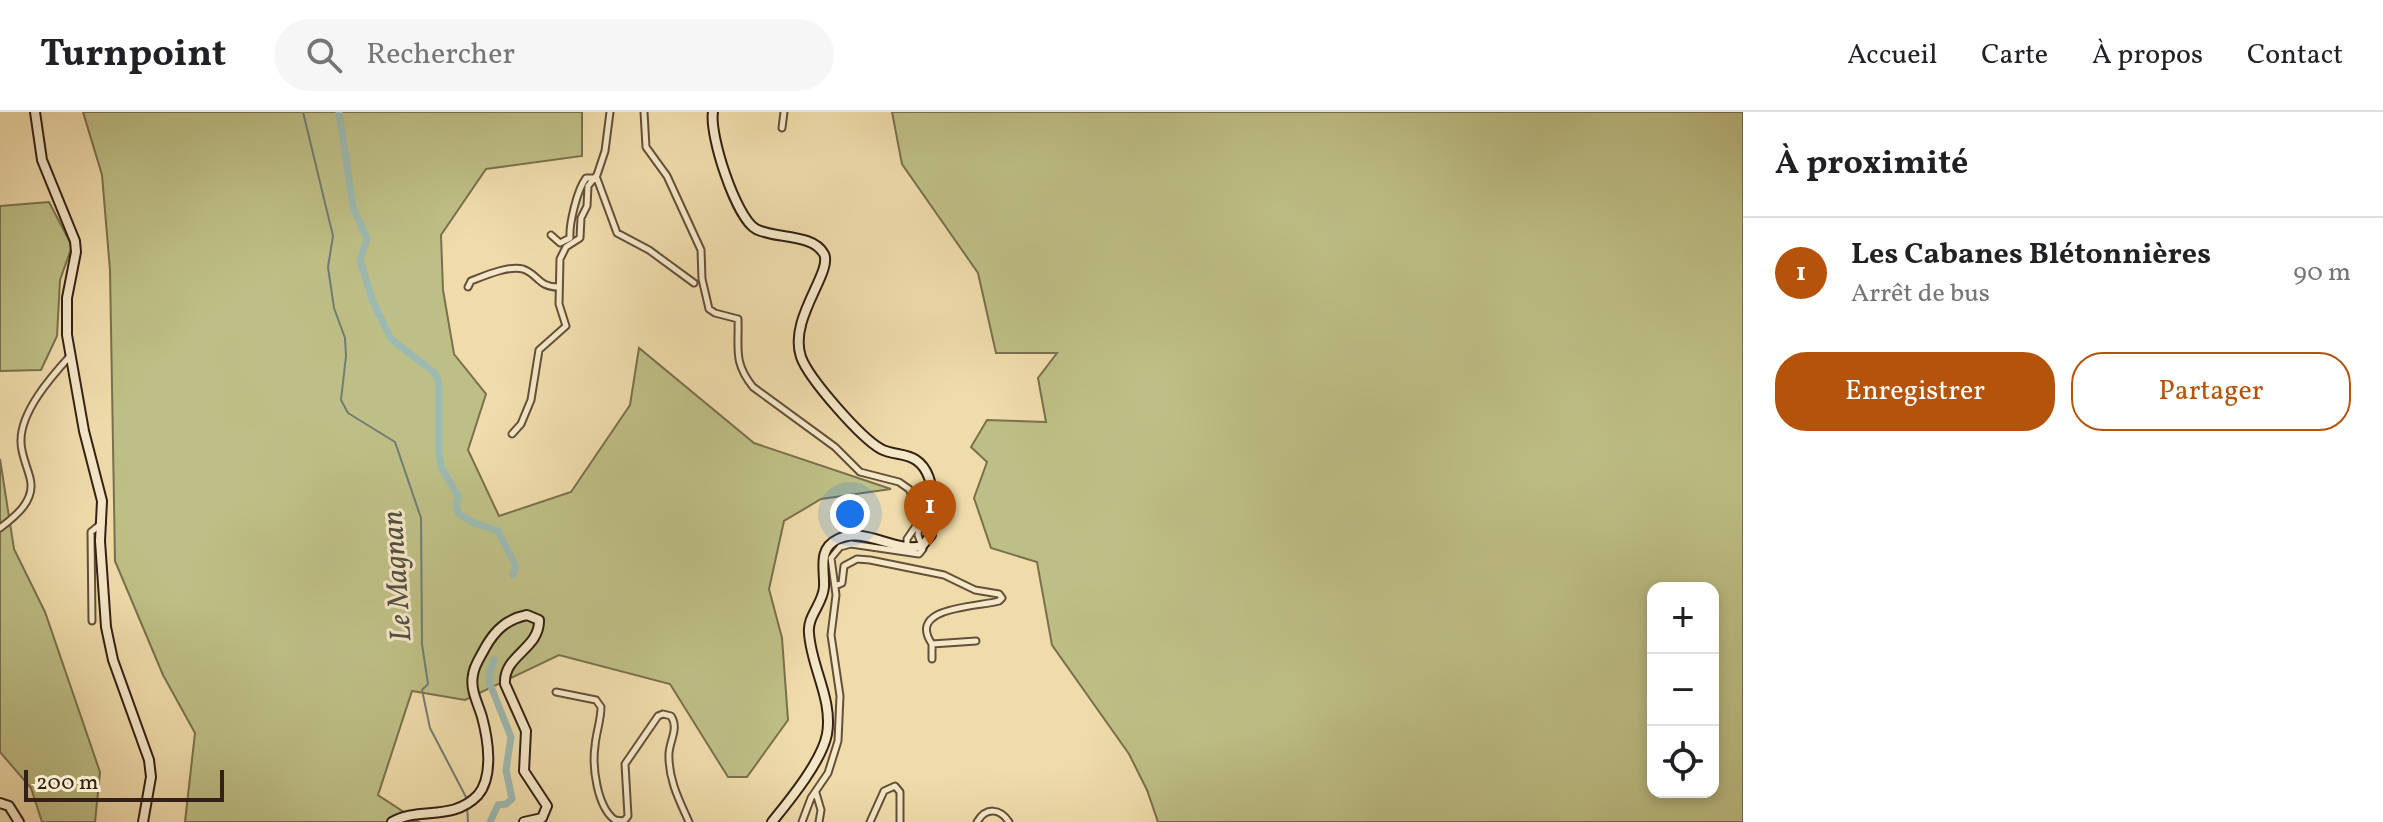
<!DOCTYPE html>
<html lang="fr">
<meta charset="utf-8">
<style>
body{margin:0;font-family:Vollkorn,serif;background:#f6f6f6;color:#202124}
.controls{position:absolute;right:24px;bottom:24px;display:grid;overflow:hidden;border-radius:16px;box-shadow:0 4px 12px #0003}
.controls button{width:72px;height:72px;display:grid;place-items:center;padding:0;border:0;border-bottom:2px solid #e0e0e0;background:#fff;color:#202124;font:40px sans-serif}
.scale{position:absolute;left:24px;bottom:20px;width:200px;box-sizing:border-box;padding-left:8px;border:4px solid #342014;border-top:0;font-size:22px;line-height:28px;white-space:nowrap;color:#342014;-webkit-text-stroke:6px #f5e8c8;paint-order:stroke}
.you{position:absolute;left:850px;top:402px;width:28px;height:28px;margin:-20px;border:6px solid #fff;border-radius:50%;background:#1a73e8;box-shadow:0 0 0 12px #1a73e833}
.badge{display:grid;place-items:center;width:52px;height:52px;border-radius:50%;background:#b45309;color:#fff;font-size:26px;font-weight:700}
.pin{position:absolute;translate:-50% -66px;filter:drop-shadow(0 2px 4px #0008)}
.pin::after{content:'';position:absolute;top:42px;width:28px;height:24px;background:inherit;clip-path:polygon(0 0,100% 0,50% 100%)}
.list{margin:0;padding:0;list-style:none}
h2{display:flex;justify-content:space-between;align-items:center;height:104px;margin:0;padding:0 32px;font-size:34px}
h2 small{font-size:26px;font-weight:400;color:#757577}
.list li{display:grid;grid-template-columns:52px 1fr auto;gap:24px;align-items:center;box-sizing:border-box;height:112px;padding:0 32px;border-top:2px solid #e0e0e0}
.list b{display:block;font-size:30px;white-space:nowrap}
.list p{margin:0;font-size:26px;white-space:nowrap;color:#757577}
.list em{font-size:26px;font-style:normal;color:#757577}
.actions{display:flex;gap:16px;padding:24px 32px}
.actions a{flex:1;padding:18px 0;border:2px solid #b45309;border-radius:32px;text-align:center;font-size:28px;color:#b45309}
.actions .main{background:#b45309;color:#fff}
.icon{flex:none;width:44px;height:44px;fill:none;stroke:currentColor;stroke-width:2;stroke-linecap:round;stroke-linejoin:round}
.map{position:relative;flex:none;width:1743px;height:710px;overflow:hidden}
header{display:flex;align-items:center;gap:48px;box-sizing:border-box;height:112px;padding:0 40px;background:#fff;border-bottom:2px solid #e0e0e0}
header strong{font-size:38px}
nav{display:flex;gap:44px;margin-inline-start:auto;font-size:28px}
.search{width:560px;height:72px;background:#f6f6f6;display:flex;align-items:center;gap:20px;box-sizing:border-box;padding:0 28px;border-radius:44px;color:#757577;font-size:30px}
main{display:flex}
aside{flex:1;background:#fff}
.map>svg:first-child{display:block}
.green{fill:#bebf86;stroke:#79704d;stroke-width:2;fill-rule:evenodd}
.lines{fill:none;stroke-linecap:round;stroke-linejoin:round}
.stream{stroke:#727c73;stroke-width:2}
.canal{stroke:#9cbab2;stroke-width:7}
.street-casing{stroke:#634f3a;stroke-width:9}
.secondary-casing{stroke:#342014;stroke-width:12}
.street{stroke:#f5e8c8;stroke-width:5}
.secondary{stroke:#f5e8c8;stroke-width:8}
.labels{text-anchor:middle;dominant-baseline:central;stroke-width:6;stroke-linejoin:round;paint-order:stroke}
.water-label{font-size:30px;font-style:italic;fill:#534e43;stroke:#f5e8c8}
</style>
<header>
<strong>Turnpoint</strong>
<div class="search"><svg class="icon" aria-label="search" viewBox="0 0 24 24"><circle cx="10" cy="10" r="6"/><path d="M15 15l6 6"/></svg>Rechercher</div>
<nav><a>Accueil</a><a>Carte</a><a>À propos</a><a>Contact</a></nav>
</header>
<main>
<div class="map">
<svg width="1743" height="710" viewBox="0 0 1743 710">
<rect width="100%" height="100%" fill="#f0dcab"/>
<filter id="stains"><feTurbulence type="fractalNoise" baseFrequency=".0025" numOctaves="4"/><feColorMatrix values="0 0 0 0 .2 0 0 0 0 .09 0 0 0 0 .02 0 0 0 .5 -.17"/></filter>
<radialGradient id="worn" r=".72"><stop offset=".6" stop-color="#630" stop-opacity="0"/><stop offset="1" stop-color="#630" stop-opacity=".3"/></radialGradient>
<path class="green" d="M83,0H582V44L486,57L441,123L443,178L454,242L486,282L468,338L499,404L571,380L630,293L639,236L754,331L891,377L821,387L784,409L769,477L782,526L788,608L747,665H728L670,572L559,543L465,588L412,579L378,683L419,710H185L195,621L163,563L115,449L110,158L102,63Z
M892,0H1743V710H1158L1147,678L1129,642L1052,533L1037,450L991,436L974,386L987,350L971,335L987,308L1046,310L1038,266L1057,241H996L978,161L902,52ZM1653,476H1713V680H1653Z
M49,90L72,134L60,168L57,224L41,258L0,259V94Z
M0,347L14,437L45,500L100,660L95,710H42L31,676L0,640Z"/>
<g class="lines">
<path class="stream" d="M303,0L333,124L328,155L334,196L345,226L346,244L341,288L348,301L395,330L421,406L422,532L428,572L422,578L430,616L467,687
M467,693L468,710"/>
<path class="canal" d="M339,0L353,95L367,127L360,148L373,190L391,227L435,261L439,271V342L441,355L458,384L456,394L459,402L474,411L498,419L516,454L513,463
M490,710L498,693L506,692L512,687L506,658L511,625L490,572L489,563L494,548"/>
<g class="street-casing">
<path id="street" d="M644,0L646,35L667,64L701,138L702,167L709,197L715,201L738,207C739,237 733,250 753,275L835,335L860,360L899,370L909,377L920,402L918,423L923,437L919,442L851,432L840,435L831,446L836,483L831,523L840,584L838,629L828,661L811,686L802,710
M782,16L784,0
M596,64L617,121L649,138L694,171
M551,123L560,131L570,126C569,112 577,78 586,66H593
M468,175L471,169C484,164 509,153 523,157C538,162 538,175 558,175
M512,322L521,312L531,288L539,238L566,214L559,192L560,147L566,135L580,126L581,106L587,94L588,74L597,63L605,39L610,0
M0,416C16,404 36,388 30,366C27,354 21,342 21,330C20,300 51,265 70,244
M907,434V427L920,408
M835,474L842,471L844,454L857,447L870,448L944,463L975,478L999,482L1002,486L999,489C979,495 906,494 932,532L976,529
M92,509L91,420L102,411
M932,547V532
M556,580L596,588L601,595C601,608 596,621 595,634C592,655 597,695 615,708L624,709L628,704L625,652L658,604L663,602L671,604C679,616 670,628 669,641C668,667 679,688 689,710
M816,681L821,698L819,710
M870,710L884,679L895,674L900,680V710
M977,710C986,695 1000,696 1009,710"/>
</g>
<g class="secondary-casing">
<path id="secondary" d="M35,0L42,48L75,129L76,140L67,186V223L84,319L102,389L100,429L106,515L113,548L149,648L151,665L143,710
M713,0C709,23 736,106 756,117C774,127 813,121 824,142C833,160 788,207 801,245C809,267 861,326 881,337C892,343 906,341 916,348C937,362 934,401 931,423L922,434C895,441 864,414 838,427C817,437 825,457 824,475C823,492 807,504 809,521C811,555 833,587 827,622C822,649 789,689 772,710
M0,691L9,694L19,710
M392,710C420,694 452,710 478,683C494,664 488,627 482,605C478,591 470,578 473,563C474,553 481,544 485,536C495,518 507,507 527,503L539,508C540,537 503,543 505,572L526,619L524,659L547,694L542,706L524,710"/>
</g>
<use href="#street" class="street"/>
<use href="#secondary" class="secondary"/>
</g>
<g class="labels">
<g class="water-label">
<text transform="translate(398 464) rotate(-94)">Le Magnan</text>
</g>
</g>
<rect width="100%" height="100%" filter="url(#stains)"/>
<rect width="100%" height="100%" fill="url(#worn)"/>
</svg>
<div class="controls">
<button>+</button>
<button>−</button>
<button><svg class="icon" aria-label="locate" viewBox="0 0 24 24"><circle cx="12" cy="12" r="6"/><path d="M12 2v4M12 18v4M2 12h4M18 12h4"/></svg></button>
</div>
<div class="scale">200 m</div>
<div class="you"></div>
<div class="pin badge" style="left:930px;top:434px">1</div>
</div>
<aside>
<h2>À proximité<small></small></h2>
<ul class="list">
<li><span class="badge">1</span><div><b>Les Cabanes Blétonnières</b><p>Arrêt de bus</p></div><em>90 m</em></li>
</ul>
<div class="actions"><a class="main">Enregistrer</a><a>Partager</a></div>
</aside>
</main>
